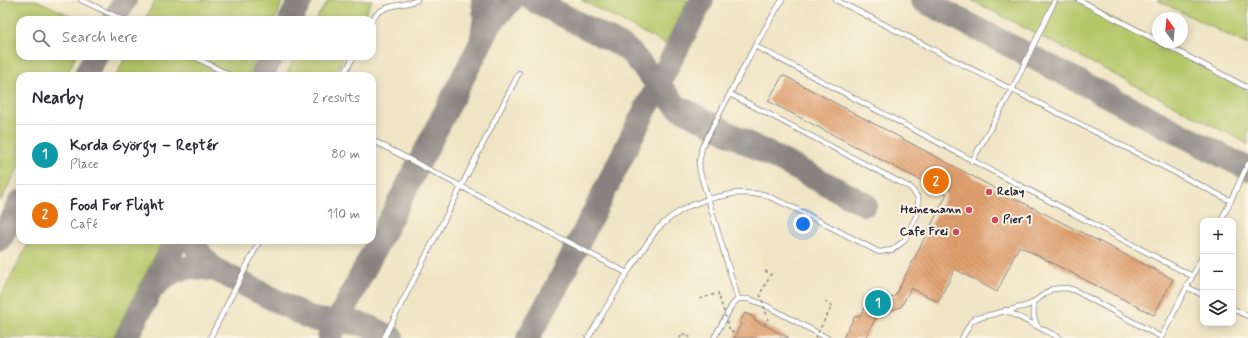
<!DOCTYPE html>
<meta charset="utf-8">
<style>
body{margin:0;font-family:Mynerve,sans-serif;background:#f2f2f3;color:#2b2b33}
.controls{position:absolute;right:12px;bottom:12px;display:grid;overflow:hidden;border-radius:8px;box-shadow:0 2px 10px #0003}
.controls button{width:36px;height:36px;display:grid;place-items:center;padding:0;border:0;border-bottom:1px solid #e1e1e2;background:#fff;color:#2b2b33;font:20px sans-serif}
.compass{position:absolute;left:1152px;top:12px;width:36px;height:36px;border-radius:50%;background:#fff;box-shadow:0 2px 10px #0003;rotate:345deg}
.you{position:absolute;left:803px;top:224px;width:14px;height:14px;margin:-10px;border:3px solid #fff;border-radius:50%;background:#1a73e8;box-shadow:0 0 0 6px #1a73e833}
.badge{display:grid;place-items:center;width:26px;height:26px;border-radius:50%;background:#d1495b;color:#fff;font-size:13px;font-weight:700}
.pin{position:absolute;translate:-50% -50%;border:2px solid #fff;box-shadow:0 1px 4px #0006}
.list{margin:0;padding:0;list-style:none}
h2{display:flex;justify-content:space-between;align-items:center;height:52px;margin:0;padding:0 16px;font-size:17px}
h2 small{font-size:13px;font-weight:400;color:#7c7c81}
.list li{display:grid;grid-template-columns:26px 1fr auto;gap:12px;align-items:center;box-sizing:border-box;height:60px;padding:0 16px;border-top:1px solid #e1e1e2}
.list b{display:block;font-size:15px;white-space:nowrap}
.list p{margin:0;font-size:13px;white-space:nowrap;color:#7c7c81}
.list em{font-size:13px;font-style:normal;color:#7c7c81}
.icon{flex:none;width:22px;height:22px;fill:none;stroke:currentColor;stroke-width:2;stroke-linecap:round;stroke-linejoin:round}
.map{position:relative;flex:none;width:1248px;height:338px;overflow:hidden}
.search{position:absolute;background:#fff;box-shadow:0 2px 10px #0003;left:16px;top:16px;width:360px;height:44px;display:flex;align-items:center;gap:10px;box-sizing:border-box;padding:0 14px;border-radius:12px;color:#7c7c81;font-size:15px}
.panel{position:absolute;background:#fff;box-shadow:0 2px 10px #0003;left:16px;top:72px;width:360px;height:172px;border-radius:12px}
.map>svg:first-child{display:block}
.grass{fill:#b6c76a;stroke:#6c7452}
.lines{fill:none;stroke-linecap:round;stroke-linejoin:round}
.taxiway{stroke:#888380;stroke-width:24}
.building{fill:url(#building-back-hatch)}
.service-casing{stroke:#888380;stroke-width:6}
.path{stroke:#888380;stroke-width:1.5;stroke-dasharray:3 3;stroke-linecap:butt}
.service{stroke:#fff;stroke-width:4.5}
.path-bridge{stroke:#888380;stroke-width:1.5;stroke-dasharray:3 3;stroke-linecap:butt}
.poi-dot{fill:#d1495b;stroke:#fcf5e5;stroke-width:1.5}
.labels{text-anchor:middle;dominant-baseline:central;stroke-width:4;stroke-linejoin:round;paint-order:stroke}
.poi-label{font-size:12px;font-weight:bold;fill:#22223b;stroke:#fcf5e5;text-anchor:start}
</style>
<div class="map">
<svg width="1248" height="338" viewBox="0 0 1248 338">
<defs>
<pattern id="building-back-hatch" width="6" height="6" patternUnits="userSpaceOnUse"><rect width="6" height="6" fill="#e1a06f"/><path d="M-1 5l2 2M0 0l6 6M5-1l2 2" fill="none" stroke="#b6825c"/></pattern>
</defs>
<rect width="100%" height="100%" fill="#fcf5e5"/>
<filter id="ink" filterUnits="userSpaceOnUse"><feTurbulence type="fractalNoise" baseFrequency=".025" numOctaves="2"/><feDisplacementMap in="SourceGraphic" scale="8" xChannelSelector="R" yChannelSelector="G"/><feConvolveMatrix kernelMatrix="1 2 1 2 8 2 1 2 1" color-interpolation-filters="sRGB"/></filter>
<filter id="wash" filterUnits="userSpaceOnUse"><feTurbulence type="fractalNoise" baseFrequency=".012" numOctaves="4" result="noise"/><feDisplacementMap in="SourceGraphic" scale="16" xChannelSelector="R" yChannelSelector="G"/><feGaussianBlur stdDeviation="0.9" result="paint"/><feColorMatrix in="noise" values="0 0 0 0 0 0 0 0 0 0 0 0 0 0 0 0 0 1.4 0 .05"/><feComposite in="paint" operator="in"/></filter>
<g filter="url(#wash)">
<rect width="100%" height="100%" fill="#efe4c4"/>
<path class="grass" d="M4,0H36L80,20H20V56H76L66,76H20V164L0,202V3Z
M155,0H283L275,20H145Z
M329,0H372L362,20H315Z
M581,0H688L665,44Z
M971,0H1078L1248,91V144Z
M1157,0H1248V45Z
M126,56H257L247,76H116Z
M296,56H344L334,76H285Z
M30,240H163L113,338H0V298Z"/>
<g class="lines">
<path class="taxiway" d="M533,0L624,47L633,55L672,101L678,107L865,204
M922,0L1248,169
M114,20L125,0
M290,20L301,0
M482,37L485,17L483,0
M85,76L96,56
M262,76L272,56
M0,240L20,202
M193,240C198,254 206,263 218,271L308,317C324,324 343,320 360,324C371,326 382,333 392,338
M155,286C173,266 193,264 218,271
M126,338L177,240
M329,338L491,23L512,0
M528,338L557,286L637,126L702,0"/>
</g>
<g id="blocks">
<path class="building" d="M783,75L1002,192L1173,279L1154,315L1019,246L997,292L955,269L938,302L911,288L901,307L878,315L865,338H843L855,316L859,317L867,305L895,296L947,194L768,101Z
M745,313L754,317L755,320L789,338H734L741,324L740,322Z"/>
</g>
</g>
<g filter="url(#ink)">
<use href="#blocks" fill-opacity="0" stroke="#888380" stroke-width="1"/>
<g class="lines">
<g class="service-casing">
<path id="service" d="M81,0L124,20
M836,0L1231,201
M1079,0L1158,41
M372,20C381,3 403,7 417,0
M1160,42L1248,88
M755,46L1192,276
M193,56L231,76
M343,76L354,56
M372,140L627,273
M972,161L1012,90L1055,0
M1221,221L1248,164
M1187,287L1203,295
M738,299L700,172L699,163L702,147L755,46L782,0
M1033,303L1034,317L1037,326
M1233,309L1248,316
M1005,310L1060,338
M210,338L260,240
M384,338L519,73
M588,338L627,273L657,229L671,217L687,207L708,199L737,193L763,194L790,206L879,252L892,250L904,241L919,211L918,198L911,188L730,94
M714,338L732,305L738,299H749L765,305L827,338
M962,338L971,322L974,319L1029,305L1052,289L1067,288L1074,290L1161,337
M1161,338L1203,255"/>
</g>
<path class="path" d="M680,338L682,333L691,338"/>
<use href="#service" class="service"/>
<path class="path-bridge" d="M700,299L718,293L730,331L736,334
M764,325L768,319L760,294L771,274L765,271
M815,338L832,306L825,302"/>
</g>
</g>
<g class="poi-dot">
<circle cx="989" cy="192" r="4"/>
<circle cx="969" cy="210" r="4"/>
<circle cx="995" cy="220" r="4"/>
<circle cx="956" cy="232" r="4"/>
</g>
<g class="labels">
<g class="poi-label">
<text x="997" y="192">Relay</text>
<text x="961" y="210" text-anchor="end">Heinemann</text>
<text x="1003" y="220">Pier 1</text>
<text x="948" y="232" text-anchor="end">Cafe Frei</text>
</g>
</g>
</svg>
<div class="controls">
<button>+</button>
<button>−</button>
<button><svg class="icon" aria-label="layers" viewBox="0 0 24 24"><path d="M12 4l9 5-9 5-9-5zM3 14l9 5 9-5"/></svg></button>
</div>
<svg class="compass" viewBox="-18 -18 36 36"><path d="M0-13l5 13h-10z" fill="#e53935"/><path d="M0 13l5-13h-10z" fill="#7c7c81"/></svg>
<div class="you"></div>
<div class="pin badge" style="left:878px;top:303px;background:#0f9aa8">1</div>
<div class="pin badge" style="left:936px;top:181px;background:#e8710a">2</div>
<div class="search"><svg class="icon" aria-label="search" viewBox="0 0 24 24"><circle cx="10" cy="10" r="6"/><path d="M15 15l6 6"/></svg>Search here</div>
<section class="panel">
<h2>Nearby<small>2 results</small></h2>
<ul class="list">
<li><span class="badge" style="background:#0f9aa8">1</span><div><b>Korda György – Reptér</b><p>Place</p></div><em>80 m</em></li>
<li><span class="badge" style="background:#e8710a">2</span><div><b>Food For Flight</b><p>Café</p></div><em>110 m</em></li>
</ul>
</section>
</div>
